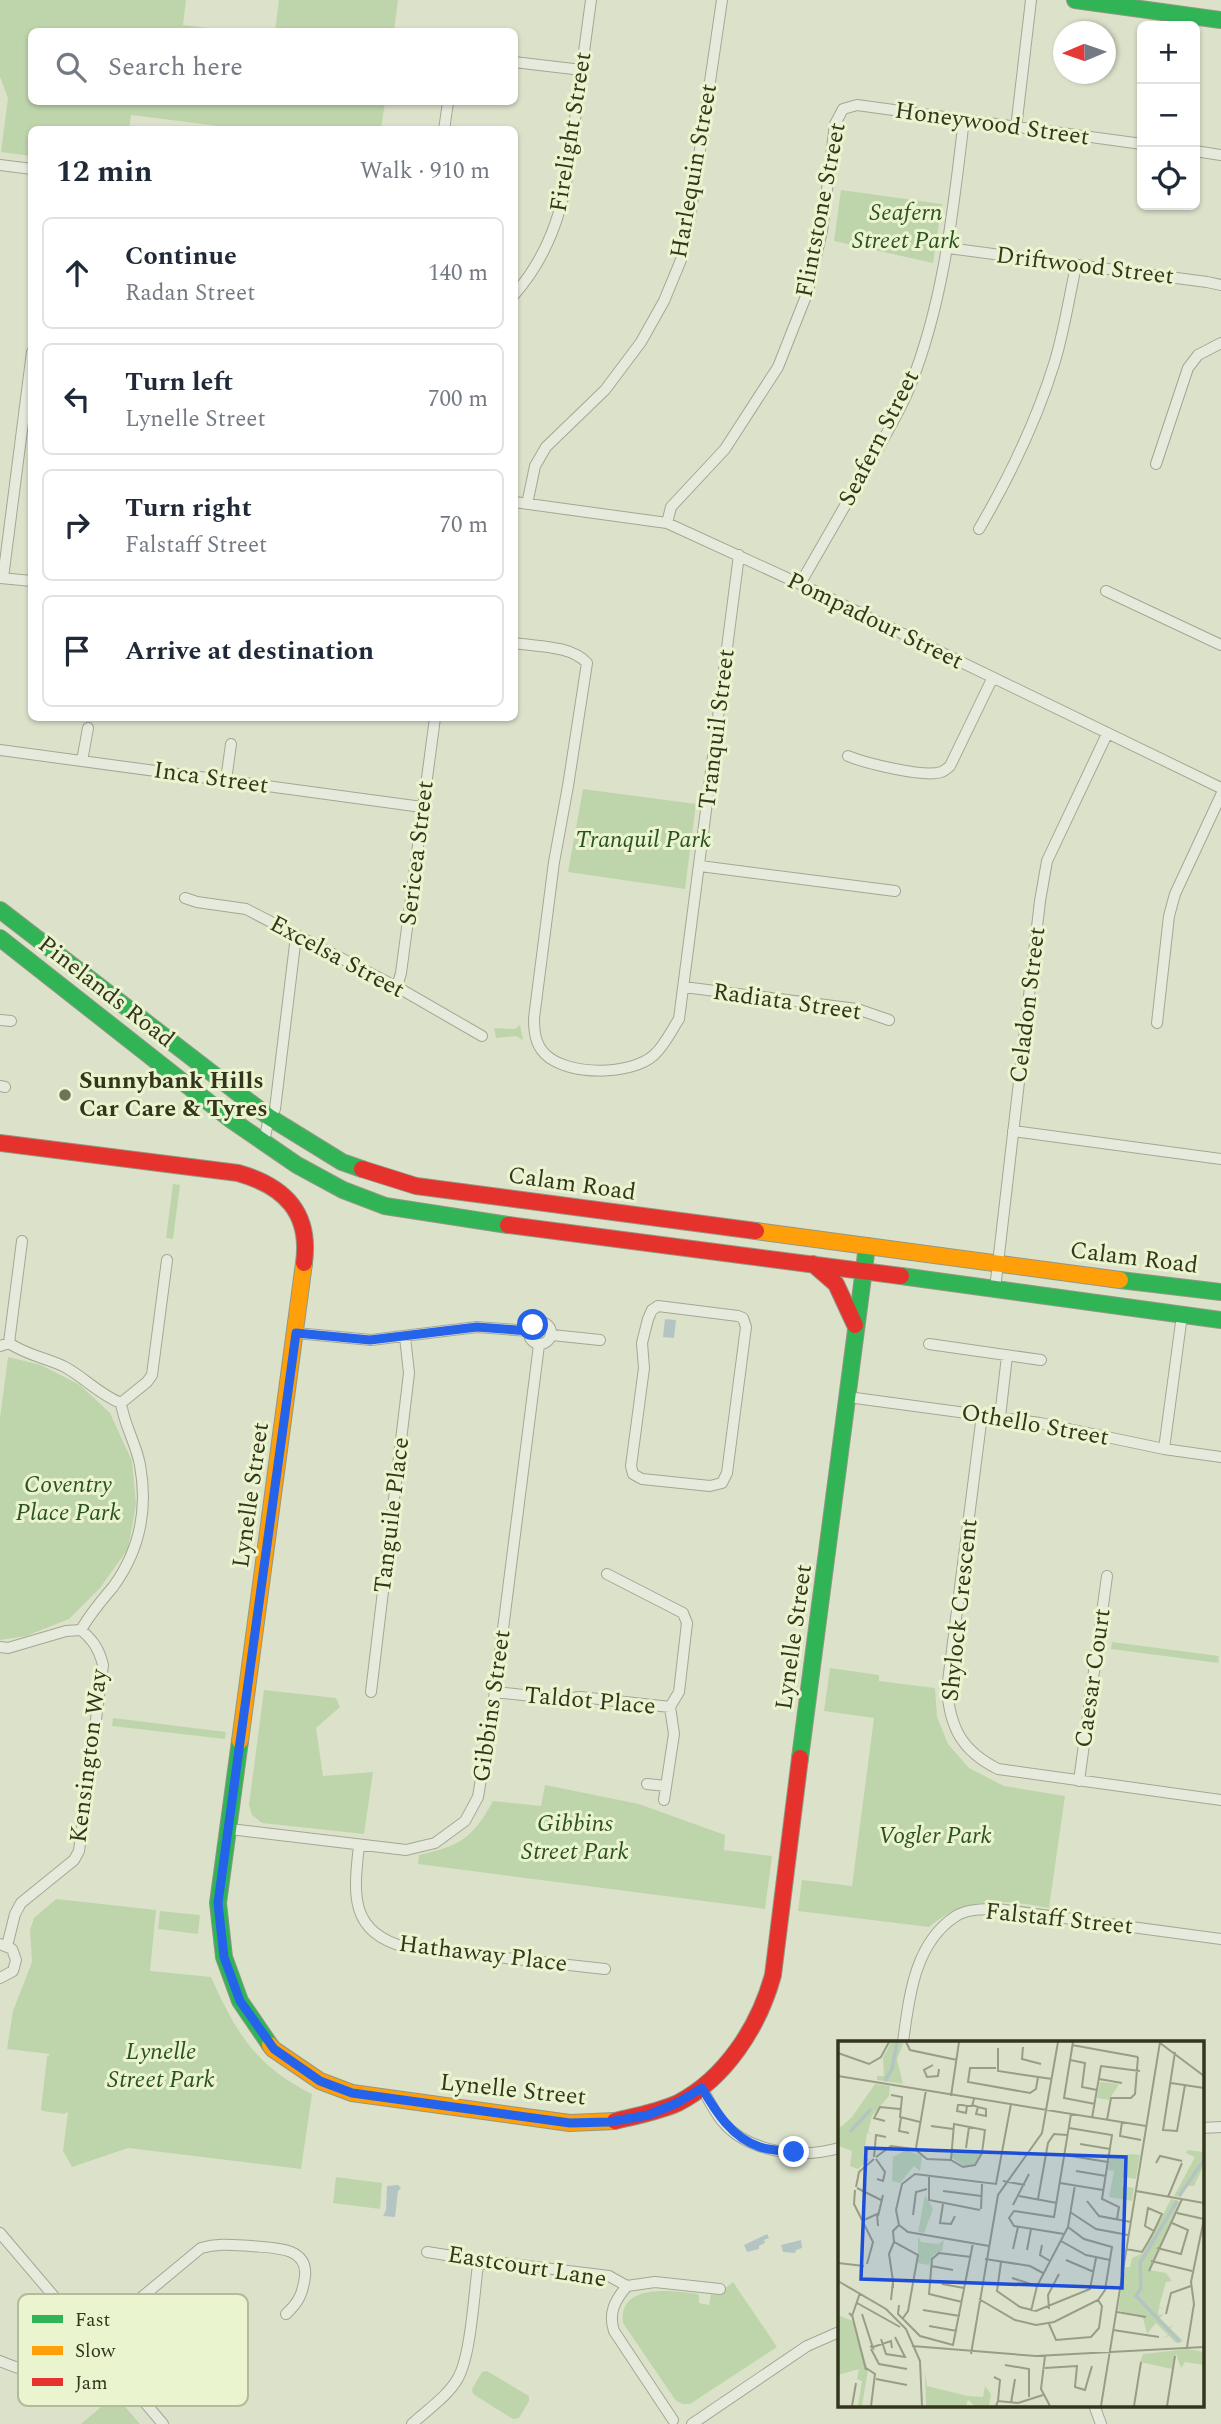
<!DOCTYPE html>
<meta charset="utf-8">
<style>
body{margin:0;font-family:Spectral,serif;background:#f6f6f7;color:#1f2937}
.controls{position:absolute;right:21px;top:21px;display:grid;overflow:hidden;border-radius:10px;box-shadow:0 2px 5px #0004}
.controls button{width:63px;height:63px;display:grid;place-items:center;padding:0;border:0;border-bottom:2px solid #e0e1e3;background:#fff;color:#1f2937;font:35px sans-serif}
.compass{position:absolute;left:1053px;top:21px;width:63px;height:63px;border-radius:50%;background:#fff;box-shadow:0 2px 5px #0004;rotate:268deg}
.stop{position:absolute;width:21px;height:21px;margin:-16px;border:5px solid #2563eb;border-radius:50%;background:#fff}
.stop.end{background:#2563eb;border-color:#fff;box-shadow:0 2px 7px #0008}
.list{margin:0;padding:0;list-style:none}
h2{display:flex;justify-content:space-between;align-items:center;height:91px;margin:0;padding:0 28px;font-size:30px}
h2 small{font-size:23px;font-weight:400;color:#747a83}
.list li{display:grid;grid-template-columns:46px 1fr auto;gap:21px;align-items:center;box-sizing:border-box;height:112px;margin:0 14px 14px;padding:0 14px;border:2px solid #e0e1e3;border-radius:10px}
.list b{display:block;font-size:26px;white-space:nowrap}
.list p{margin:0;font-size:23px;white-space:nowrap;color:#747a83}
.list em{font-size:23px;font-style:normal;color:#747a83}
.icon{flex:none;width:38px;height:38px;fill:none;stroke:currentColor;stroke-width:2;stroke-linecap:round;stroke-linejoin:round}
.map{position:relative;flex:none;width:1221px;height:2424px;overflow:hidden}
.search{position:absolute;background:#fff;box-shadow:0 2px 5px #0004;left:28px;top:28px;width:490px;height:77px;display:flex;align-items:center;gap:18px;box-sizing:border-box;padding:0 24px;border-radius:10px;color:#747a83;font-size:26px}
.panel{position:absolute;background:#fff;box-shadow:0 2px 5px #0004;left:28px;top:126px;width:490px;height:595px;border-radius:10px}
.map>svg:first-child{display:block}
.green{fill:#bed5ac}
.water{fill:#b4c4c2}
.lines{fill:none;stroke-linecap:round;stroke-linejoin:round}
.street-casing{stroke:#a3a794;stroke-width:12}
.fast-casing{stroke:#939784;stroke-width:18}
.slow-casing{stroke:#939784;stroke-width:18}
.jam-casing{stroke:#939784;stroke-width:18}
.street{stroke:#e6eadc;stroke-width:10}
.fast{stroke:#30b455;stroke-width:16}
.slow{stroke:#ff9f0a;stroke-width:16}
.jam{stroke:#e5322d;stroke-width:16}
.route{stroke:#2563eb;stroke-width:9}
.poi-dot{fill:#6f725a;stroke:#eaf4cf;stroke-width:2.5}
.labels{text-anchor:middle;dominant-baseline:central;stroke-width:6;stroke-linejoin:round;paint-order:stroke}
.street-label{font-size:24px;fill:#34351d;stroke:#eaf4cf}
.park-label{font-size:24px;font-style:italic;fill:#2c5124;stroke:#eaf4cf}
.poi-label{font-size:24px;font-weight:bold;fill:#34351d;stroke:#eaf4cf;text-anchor:start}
.inset-river{fill:none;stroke:#b4c4c2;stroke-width:3.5}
.inset-road{fill:none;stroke:#999d85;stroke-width:2}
.view{fill:#1d4ed8;fill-opacity:0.15;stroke:#1d4ed8;stroke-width:3.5}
.inset-edge{fill:none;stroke:#34351d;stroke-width:3.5}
.key{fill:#eaf4cf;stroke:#b3bb9a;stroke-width:2}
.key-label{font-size:19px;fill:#34351d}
</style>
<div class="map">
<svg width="1221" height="2424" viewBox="0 0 1221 2424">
<rect width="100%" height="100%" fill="#dce2ca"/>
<path class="green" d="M0,0H186L183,25L234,31L32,32V102H385L381,129L250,130L131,115L129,129L32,130L31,156L1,152L8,98L0,77Z
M279,0H398L394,31H275Z
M841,190L942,204L933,263L834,241Z
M583,789L696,804L685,889L568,872Z
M520,1025L523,1040L516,1036L496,1038L494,1028L515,1029Z
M173,1184L180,1185L173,1239L166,1238Z
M8,1357L41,1365L80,1385L110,1413L132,1461L136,1504L128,1549L100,1588L69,1619L26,1636L0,1640V1418Z
M1112,1642L1219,1656L1218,1663L1111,1649Z
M830,1668L879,1675V1681L935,1688L937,1717L948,1744L969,1768L1004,1786L1065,1796L1049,1908C1002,1900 968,1895 929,1927L798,1911L802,1880L852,1886L874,1718L824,1711Z
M264,1690L336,1698L340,1707L316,1728L323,1776L373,1772L364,1834L262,1823L252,1815L249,1805Z
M113,1718L226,1732L225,1739L112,1726Z
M545,1785L639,1804L725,1835L724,1850L772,1856L765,1909L418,1864L419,1855C460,1846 473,1838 493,1801L541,1806Z
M56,1899L156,1910L150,1971L211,1977C236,2033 256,2066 312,2094L301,2169L128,2148L72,2167L63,2151L68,2112L64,2114L43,2111L41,2109L47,2057L50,2054L7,2049L13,2011L32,1962L30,1930L34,1918Z
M160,1911L200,1915L198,1934L158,1929Z
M336,2177L382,2183L380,2209L333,2203Z
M733,2282L777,2347L690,2404H683L676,2401L623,2323C618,2282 674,2291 699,2294V2303L709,2305L711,2294L717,2295Z
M487,2371L529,2396V2401L519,2418L513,2419L473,2394L472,2389L482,2372Z
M115,2395L140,2424H81Z"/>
<path class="water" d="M665,1319L676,1320L674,1338L663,1337Z
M398,2185L401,2188L398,2191L395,2217L383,2216L386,2210L387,2186Z
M767,2234L769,2238L764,2240L765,2243L759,2246V2249L747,2252L744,2245Z
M801,2240L802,2248L796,2250L795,2253L783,2252L781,2245Z"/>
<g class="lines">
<g class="street-casing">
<path id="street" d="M514,62L582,70
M1016,128L1031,0
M444,130L448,102
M1195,151L1221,155
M0,165L32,169
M948,248L1207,282L1221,285
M514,295C562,240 568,181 576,111C581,74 586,37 591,0
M1156,464L1188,368L1198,355L1221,343
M514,502L667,523L800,584L1221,788
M527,504L535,466L546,447L605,390L641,342L664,301L683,255L692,204L722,0
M667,523L671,507L725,449L778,367L808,291L822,231L835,124L843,109L857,105L1142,144
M979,529C1010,476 1037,420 1055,361C1064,331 1069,298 1076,266
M0,578L32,581
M3,578L32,352
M800,584C823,544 846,504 869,464C883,440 898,415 909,389C944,302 953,211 964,119
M1106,591L1221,645
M514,643C539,647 570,645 587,663L568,786L554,862L534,1018C534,1031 535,1044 545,1054C567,1076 631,1076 654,1055C665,1045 671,1031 679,1019L739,555
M0,750L422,807
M848,756C865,763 925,778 941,772C943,772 949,767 950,766L992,679
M82,761L88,728
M226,780L231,744
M700,866L895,891
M185,898L197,902L246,909L397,987L482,1036
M397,987L401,973L435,718
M684,987L857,1009L889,1020
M0,1020L11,1021
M1157,1023L1169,916L1175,894L1221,795
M0,1086L5,1087
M1013,1131L1221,1159
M264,1142L269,1117L275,1109L296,936
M995,1289L1040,901L1047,861L1107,734
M658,1306L738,1316L743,1318L746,1327L727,1473L722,1483L710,1486L642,1479L633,1474L631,1466L644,1368L642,1343L648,1319L652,1310Z
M529 1333a11 11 0 1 1 22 0a11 11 0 1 1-22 0Z
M296,1333L371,1340L477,1327L529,1331
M552,1335L600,1340
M9,1343L22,1241
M929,1344L1041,1360
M0,1346L9,1343C26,1355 47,1358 65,1367C85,1378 100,1395 121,1403C124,1425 136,1443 140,1465C148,1509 140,1550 113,1587C101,1601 90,1614 81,1630L66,1631L8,1648L0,1647
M848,1397L1040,1423L1164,1449L1221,1457
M121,1403L147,1382L152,1375L167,1260
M982,1415L947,1689C950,1728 962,1751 998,1769L1221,1800
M1000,1417L1007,1356
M1164,1449L1182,1315
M371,1692L409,1373L405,1337
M495,1692L560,1699L581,1697L670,1707L679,1692L687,1623L683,1613L607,1574
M1079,1781L1107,1576
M647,1784L666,1786
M664,1800L674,1734L670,1707
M230,1829L406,1850L435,1843L465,1821L478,1797L495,1692L539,1345
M359,1845C354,1892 348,1932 405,1947L605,1969
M0,1944L12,1949L16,1960L13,1971L0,1978
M7,1946L15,1914L21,1903L74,1860L79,1851L103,1665C99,1649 93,1640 81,1630
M903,2042C909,1998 914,1943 956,1916C967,1909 984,1909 998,1909L1221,1939
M702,2088C708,2099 714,2111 722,2121C748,2153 802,2159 839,2148
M1202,2128L1221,2127
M0,2233L80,2327
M427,2252L465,2258L478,2265L496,2262L609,2276L627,2286
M75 2339a15 15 0 1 1 30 0a15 15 0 1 1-30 0Z
M102,2330L201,2248C218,2243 233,2245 251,2246C272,2248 308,2246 305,2276C303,2293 299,2302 286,2314
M100,2350L163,2424
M0,2361C41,2378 44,2374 79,2349
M1094,2405L1101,2424
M673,2420L614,2331C608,2313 615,2300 627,2286L655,2282L720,2289
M412,2424C427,2410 448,2396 458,2378C471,2355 474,2293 478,2265
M692,2424L807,2346L839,2332"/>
</g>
<g class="fast-casing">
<path id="fast" d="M1075,0L1221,20
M0,910L269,1117L342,1162L362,1169
M0,938L230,1119L297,1165L343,1190L385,1206L508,1225
M901,1276L1221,1320
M1120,1280L1221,1292
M240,1741L218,1903L224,1957L240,2001L270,2045
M800,1758L867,1246"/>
</g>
<g class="slow-casing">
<path id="slow" d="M756,1231L1120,1280
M240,1741L304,1263
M270,2045L273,2049L320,2081L352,2093L570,2123L615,2121"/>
</g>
<g class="jam-casing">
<path id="jam" d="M0,1143L238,1173C284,1186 311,1212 304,1263
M362,1169L416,1186L756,1231
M508,1225L901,1276
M813,1264L836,1284L855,1325
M615,2121C636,2116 658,2112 678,2103C726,2078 759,2026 773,1975L800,1758"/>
</g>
<use href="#street" class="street"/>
<use href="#fast" class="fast"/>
<use href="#slow" class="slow"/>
<use href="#jam" class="jam"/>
</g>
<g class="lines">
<path class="route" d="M533,1325L529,1331L477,1327L370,1340L296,1333L218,1903L224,1957L240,2001L274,2049L320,2081L352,2093L570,2123L609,2122L648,2115L677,2103L702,2088C716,2112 732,2138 760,2147C770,2150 783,2151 794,2152"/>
</g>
<circle class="poi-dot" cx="65" cy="1095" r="7"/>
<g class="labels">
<g class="street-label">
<text transform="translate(992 124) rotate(8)">Honeywood Street</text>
<text transform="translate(571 132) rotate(-81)">Firelight Street</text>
<text transform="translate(694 171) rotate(-80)">Harlequin Street</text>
<text transform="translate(821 210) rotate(-79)">Flintstone Street</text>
<text transform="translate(1085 266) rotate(7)">Driftwood Street</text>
<text transform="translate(879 438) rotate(-63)">Seafern Street</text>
<text transform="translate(875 621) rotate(26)">Pompadour Street</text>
<text transform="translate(717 729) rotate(-83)">Tranquil Street</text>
<text transform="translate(211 778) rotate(8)">Inca Street</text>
<text transform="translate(417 853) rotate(-83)">Sericea Street</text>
<text transform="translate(337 957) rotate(28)">Excelsa Street</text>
<text transform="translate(106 992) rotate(38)">Pinelands Road</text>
<text transform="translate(787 1002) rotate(8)">Radiata Street</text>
<text transform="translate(1028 1005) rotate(-83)">Celadon Street</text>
<text transform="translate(572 1184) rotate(8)">Calam Road</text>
<text transform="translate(1134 1258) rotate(7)">Calam Road</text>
<text transform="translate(1035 1425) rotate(10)">Othello Street</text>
<text transform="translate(251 1495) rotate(-82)">Lynelle Street</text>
<text transform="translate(392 1515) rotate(-83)">Tanguile Place</text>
<text transform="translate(960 1610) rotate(-84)">Shylock Crescent</text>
<text transform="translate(794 1637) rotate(-82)">Lynelle Street</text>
<text transform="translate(1093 1678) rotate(-82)">Caesar Court</text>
<text transform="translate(590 1701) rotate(5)">Taldot Place</text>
<text transform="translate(492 1706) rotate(-82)">Gibbins Street</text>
<text transform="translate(89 1756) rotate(-83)">Kensington Way</text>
<text transform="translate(1059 1919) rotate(6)">Falstaff Street</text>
<text transform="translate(483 1954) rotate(7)">Hathaway Place</text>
<text transform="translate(513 2090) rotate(6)">Lynelle Street</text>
<text transform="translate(527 2267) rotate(9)">Eastcourt Lane</text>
</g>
<g class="park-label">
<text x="906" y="213">Seafern<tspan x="906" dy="28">Street Park</tspan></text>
<text x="643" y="840">Tranquil Park</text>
<text x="68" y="1485">Coventry<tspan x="68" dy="28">Place Park</tspan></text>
<text x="575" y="1824">Gibbins<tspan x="575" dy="28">Street Park</tspan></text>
<text x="935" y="1836">Vogler Park</text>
<text x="161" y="2052">Lynelle<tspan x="161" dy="28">Street Park</tspan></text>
</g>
<g class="poi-label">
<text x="79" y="1081">Sunnybank Hills<tspan x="79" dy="28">Car Care &amp; Tyres</tspan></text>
</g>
</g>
<g transform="translate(838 2041)">
<rect width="366" height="366" fill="#dce2ca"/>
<path d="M53,1H66L59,18L65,43L39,39V35H46L45,17ZM262,41L281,43L271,59L259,57ZM37,43L52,45L51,55L34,75L30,91L34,93L29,92L26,113L31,119L20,128L12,125L14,110L0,105V83L3,86L14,76ZM113,107L143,112L136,123L126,125L114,117ZM68,109L84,115L82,130L76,125L62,142L54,140L55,116ZM350,109L366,111V124L356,145H349L343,156L336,155L357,116L348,112ZM293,113L302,114L298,138L285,136L284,145L296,147L294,160L271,156L276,130L270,129L272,116ZM87,154L95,168L86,192L80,191ZM333,158L341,160V167L311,229L328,232L334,240L328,241L321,266L327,268L321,267L320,274L325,273L322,277L331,286L336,284L332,287L345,300L338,302L331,295L324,297L330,294L318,282L309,293L305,277L280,269L287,226H292L294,217L305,212ZM80,195L83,201L100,203L106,199L104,210L95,214L91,224L80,222ZM0,274L15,280L30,329L24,365H20L24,340L19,338L21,328L0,334ZM350,308L366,311V324L347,321L343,327L338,313L334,328L302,321L305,313ZM87,330L89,345L130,355L145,356L147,345L153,353L151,365H137L130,359L128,365H88Z" fill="#bed5ac"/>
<path class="inset-river" d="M47,40L54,28L59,1M12,91L33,68M341,155L366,119M339,160L302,222L303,247L298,255L342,301"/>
<path class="inset-road" d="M68,1L72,9L119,19M235,1L226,57L257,63M322,2L366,35M234,4L300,16M185,6L184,18L203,23M160,7V30L214,38M337,11L325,89L339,90L347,44M0,12L31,23L43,16L51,1M232,19L247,22L244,46L259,49M95,24L86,29L89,36L100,35L101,28M158,27H132L130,41L192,52L198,48L200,36M0,35L308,85M261,38L284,42M333,42L366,47M53,54L64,56L62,76L82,81M113,55L121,1M134,64L140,66L148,68V75L138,73L140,66M129,65L128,72L119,70L120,64H124L129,65H134L136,58M63,77L61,90L71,92M254,77L263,25L302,30M269,79L273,57H293L297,53L300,16M47,80L36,77L42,66L62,68M284,81L282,95L303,99M116,83L147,89L144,112L137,124L125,126L113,119ZM93,85L115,88M231,87L274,94L264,158L281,166L279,178M242,103L272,108M78,107L88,49M128,107L131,86M79,110L89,118L113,119M226,114L270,121M36,116L38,94L48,96M38,116L53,105L76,108M38,118L47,131L45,140L39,138M318,122L322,115L344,120M238,130L268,135M91,134V159L142,169M165,140L187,144M222,142L265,149M18,146L21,131L36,118M19,147L43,159M17,149L16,163L24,179M105,150L143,155M298,150L366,162M181,155L219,162M330,156L344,122M200,158L210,102L216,93L229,94M249,160L261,175L293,181M105,163L102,182L113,183L117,175M175,164L191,133M143,168L144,143M232,171L258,188L290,194M339,172L366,178L353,241L356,263L349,306M75,174L78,151L89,148M40,175L45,154M26,179L39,173L40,185M25,181L35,201L29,223M61,184L55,190L56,201L80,214L70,270L65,277M226,193L176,185L171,177L176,170L216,176L233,73M223,200L248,214L272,219M204,204L202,214L212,220M151,205L70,191L61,184L58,169L64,143L77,133L158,143L173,63M319,207L343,213L350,189L334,182M175,208L180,186M288,208L304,211L310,201L316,190L324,173L310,167L307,185L316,190M189,209L193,188M147,218L192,225L205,232M228,219L256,231M313,220L354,230M163,221L159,250L182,266L198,270L252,248L258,217M0,222L26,225M93,225L115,229M311,230L344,158M174,237L199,245M0,240L48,268L68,288L82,320L84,365M55,240L51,213L56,201M104,243L126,247M141,258L177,279L198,284L216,281L260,259L267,249L274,206L246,198L230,186M53,259L55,240V247M124,261L91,253L94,218L101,212L133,216M19,262L62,286M61,264L60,273L82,295L115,304L135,202M211,268L210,254L221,233M85,269L122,275M193,270L199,245L230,186L237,144M279,271L308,276M11,272L14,275L22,252M24,273L35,307L32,305M328,273L333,252L353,245M14,274L28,329M211,283L218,299L253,296L261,287L264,265L260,259M91,285L119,290M275,289L321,296M43,298L48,313L67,316L57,296M74,305L198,315L366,306M35,306L53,300L54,307M33,308L41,323L69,328M133,313L160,154L204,92L220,1M207,315L203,348L212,365M167,324L191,328V356M28,327L37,333L33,365M207,327L239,325L237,346L247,349L254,325M156,336L162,339L160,360M38,338L69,344M173,362L177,338M180,362L205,354M14,365L18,342M158,365L160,360L180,362M263,365L322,1M296,365L303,321M329,365L337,315"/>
<path class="view" d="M28,107L288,116L284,247L23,238Z"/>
<rect width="366" height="366" class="inset-edge"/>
</g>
<rect x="18" y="2294" width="230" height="112" rx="10" class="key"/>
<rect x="32" y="2315" width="31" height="8" fill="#30b455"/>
<rect x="32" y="2346" width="31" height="9" fill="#ff9f0a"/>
<rect x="32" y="2378" width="31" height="8" fill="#e5322d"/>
<g class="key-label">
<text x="75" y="2326">Fast</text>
<text x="75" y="2357">Slow</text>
<text x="75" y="2389">Jam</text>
</g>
</svg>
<div class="controls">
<button>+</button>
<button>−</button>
<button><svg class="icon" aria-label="locate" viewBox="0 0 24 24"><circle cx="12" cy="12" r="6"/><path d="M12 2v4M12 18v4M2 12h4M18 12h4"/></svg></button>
</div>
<svg class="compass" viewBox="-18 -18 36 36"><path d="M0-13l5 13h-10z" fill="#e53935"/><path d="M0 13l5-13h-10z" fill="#747a83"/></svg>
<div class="stop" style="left:533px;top:1325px"></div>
<div class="stop end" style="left:794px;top:2152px"></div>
<div class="search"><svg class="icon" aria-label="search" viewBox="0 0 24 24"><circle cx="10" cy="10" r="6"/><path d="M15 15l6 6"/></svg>Search here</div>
<section class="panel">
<h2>12 min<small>Walk · 910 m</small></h2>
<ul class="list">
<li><svg class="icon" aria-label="ahead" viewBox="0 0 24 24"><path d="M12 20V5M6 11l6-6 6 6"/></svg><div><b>Continue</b><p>Radan Street</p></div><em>140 m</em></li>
<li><svg class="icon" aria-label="left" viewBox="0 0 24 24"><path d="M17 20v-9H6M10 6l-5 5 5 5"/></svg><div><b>Turn left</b><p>Lynelle Street</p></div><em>700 m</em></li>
<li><svg class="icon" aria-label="right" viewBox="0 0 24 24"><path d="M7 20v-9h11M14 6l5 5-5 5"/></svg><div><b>Turn right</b><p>Falstaff Street</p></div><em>70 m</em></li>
<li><svg class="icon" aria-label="arrive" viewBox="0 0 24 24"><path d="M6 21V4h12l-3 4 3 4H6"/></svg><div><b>Arrive at destination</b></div></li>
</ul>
</section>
</div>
